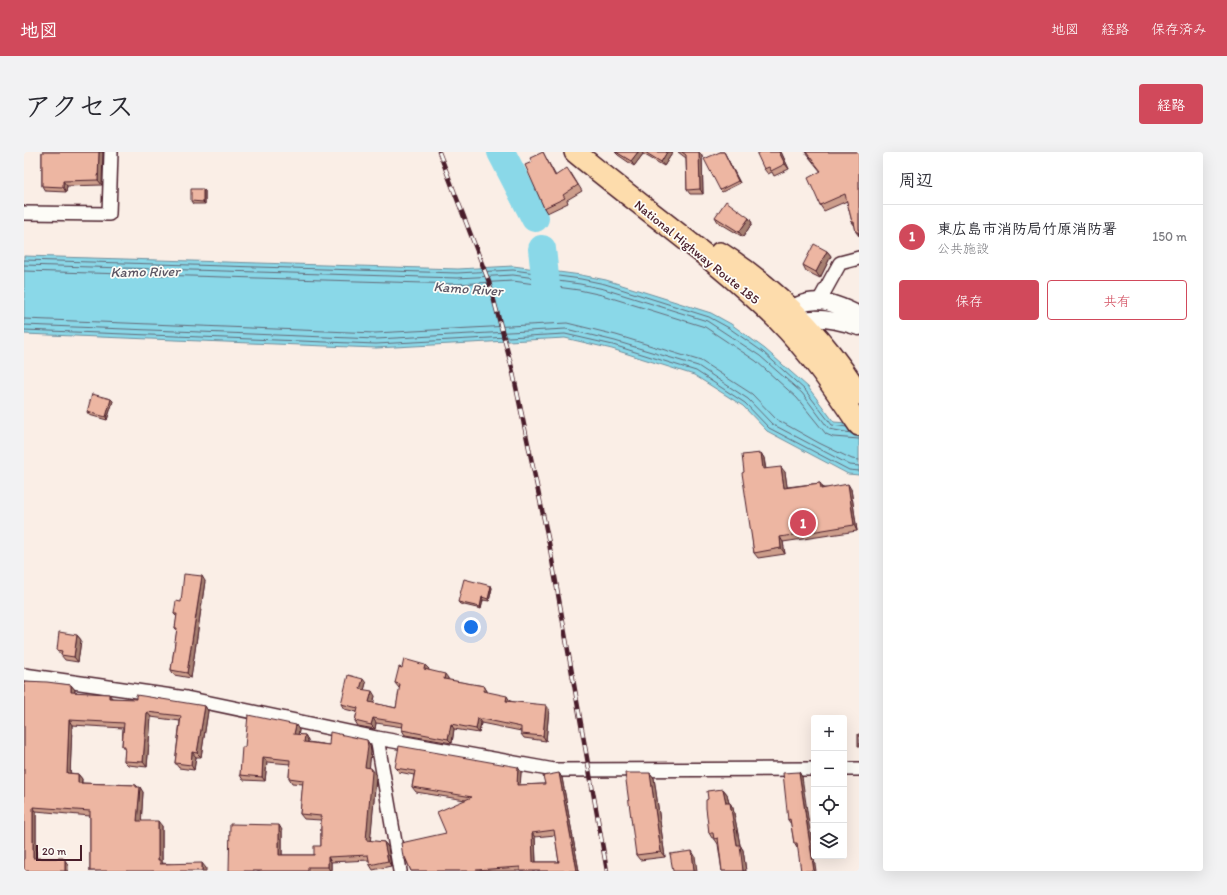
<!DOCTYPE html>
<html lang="ja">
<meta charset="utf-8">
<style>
body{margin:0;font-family:Itim,"Klee One",sans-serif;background:#f2f2f3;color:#2b2b33}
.controls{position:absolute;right:12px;bottom:12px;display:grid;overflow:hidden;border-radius:4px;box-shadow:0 4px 16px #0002}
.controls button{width:36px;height:36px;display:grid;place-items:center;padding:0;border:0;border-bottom:1px solid #e1e1e2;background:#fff;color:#2b2b33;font:20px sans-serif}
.scale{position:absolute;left:12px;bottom:10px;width:46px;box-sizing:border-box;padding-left:4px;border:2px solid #4a1f2b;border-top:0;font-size:11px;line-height:14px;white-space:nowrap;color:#4a1f2b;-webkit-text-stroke:3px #fdfcf7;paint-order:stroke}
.you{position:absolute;left:447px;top:475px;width:14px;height:14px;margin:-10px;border:3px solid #fff;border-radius:50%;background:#1a73e8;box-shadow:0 0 0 6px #1a73e833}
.badge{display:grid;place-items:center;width:26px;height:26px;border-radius:50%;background:#d1495b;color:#fff;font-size:13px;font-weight:700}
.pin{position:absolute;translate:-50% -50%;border:2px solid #fff;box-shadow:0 1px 4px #0006}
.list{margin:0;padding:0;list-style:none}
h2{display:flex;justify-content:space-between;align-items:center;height:52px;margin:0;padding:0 16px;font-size:17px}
h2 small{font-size:13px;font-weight:400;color:#7c7c81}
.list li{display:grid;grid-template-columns:26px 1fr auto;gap:12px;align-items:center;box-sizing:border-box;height:64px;padding:0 16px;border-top:1px solid #e1e1e2}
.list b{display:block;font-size:15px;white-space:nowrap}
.list p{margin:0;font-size:13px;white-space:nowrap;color:#7c7c81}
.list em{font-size:13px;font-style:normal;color:#7c7c81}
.actions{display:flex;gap:8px;padding:12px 16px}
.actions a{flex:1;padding:9px 0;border:1px solid #d1495b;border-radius:4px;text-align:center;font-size:14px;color:#d1495b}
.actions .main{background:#d1495b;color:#fff}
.icon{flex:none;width:22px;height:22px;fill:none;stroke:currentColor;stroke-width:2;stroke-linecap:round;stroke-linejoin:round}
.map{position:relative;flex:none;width:835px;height:719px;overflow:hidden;border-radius:4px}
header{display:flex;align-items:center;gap:24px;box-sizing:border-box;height:56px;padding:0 20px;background:#d1495b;color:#fff}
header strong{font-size:19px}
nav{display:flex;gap:22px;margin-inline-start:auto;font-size:14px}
.intro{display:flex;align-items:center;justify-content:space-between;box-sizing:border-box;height:96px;padding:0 24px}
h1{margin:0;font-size:28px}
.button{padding:10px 18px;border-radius:4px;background:#d1495b;color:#fff;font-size:14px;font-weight:700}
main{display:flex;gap:24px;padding:0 24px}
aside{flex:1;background:#fff;border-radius:4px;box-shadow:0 4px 16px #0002}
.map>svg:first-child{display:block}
.water{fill:#8ad8e8;stroke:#708e9c}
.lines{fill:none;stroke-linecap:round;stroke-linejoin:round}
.shore{stroke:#646977;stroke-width:1}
.river{stroke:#8ad8e8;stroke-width:28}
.minor-casing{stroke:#4a1f2b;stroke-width:16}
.tertiary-casing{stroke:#4a1f2b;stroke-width:19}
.trunk-casing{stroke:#4a1f2b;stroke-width:24}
.minor{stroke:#fdfcf7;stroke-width:13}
.tertiary{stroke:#fdfcf7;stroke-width:16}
.trunk{stroke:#fddcac;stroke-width:21}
.rail-casing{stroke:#4a1f2b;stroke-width:4.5}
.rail{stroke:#fdfcf7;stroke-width:3;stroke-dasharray:9;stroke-linecap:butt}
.wall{fill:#cc9d8b;stroke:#4a1f2b;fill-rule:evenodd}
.shaded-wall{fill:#a67f71;stroke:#4a1f2b}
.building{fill:#edb6a2;stroke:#4a1f2b;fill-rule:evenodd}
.labels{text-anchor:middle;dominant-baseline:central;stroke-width:3.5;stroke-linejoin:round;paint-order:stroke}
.street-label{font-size:13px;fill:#4a1f2b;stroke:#fdfcf7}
.water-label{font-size:14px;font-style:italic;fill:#5d5664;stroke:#fdfcf7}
</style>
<header>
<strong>地図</strong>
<nav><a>地図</a><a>経路</a><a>保存済み</a></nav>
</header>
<div class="intro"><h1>アクセス</h1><a class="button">経路</a></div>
<main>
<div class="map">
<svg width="835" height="719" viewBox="0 0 835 719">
<rect width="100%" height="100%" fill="#faeee6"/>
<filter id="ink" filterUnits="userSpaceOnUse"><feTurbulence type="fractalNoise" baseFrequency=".025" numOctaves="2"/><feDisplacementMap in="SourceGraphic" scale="8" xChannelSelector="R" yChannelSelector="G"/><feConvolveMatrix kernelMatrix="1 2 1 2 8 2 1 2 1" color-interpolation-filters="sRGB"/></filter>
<g filter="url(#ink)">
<path class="water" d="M0,104L434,117L489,114L557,123L582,128L687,161L707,172L741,197L784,235L810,270L835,272V323L824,322L743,279L719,254L670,223L588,197L541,186L352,196L0,182Z"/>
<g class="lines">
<path class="shore" d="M0,108L433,121L489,118L557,127L581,132L685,165L705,176L739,200L781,238L808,273L823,275
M0,113L433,126L489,123L556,132L580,137L683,169L736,204L778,241L805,277L827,281
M0,119L433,132L489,129L555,138L578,143L681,175L732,209L773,246L802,282L809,285L835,287
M0,167L351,181L543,171L592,183L677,209L728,242L752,267L795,291L828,307L835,308
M0,173L352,187L542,177L591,189L674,214L724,247L748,272L826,313L835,314
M0,178L352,192L541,182L589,193L672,219L721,251L745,276L825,318L835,319"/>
<path class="river" d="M477,0L511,66
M518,97L523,142"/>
<g class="minor-casing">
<path id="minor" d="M0,61L85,62L87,0
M795,149L816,111L835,106
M0,523L162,546L353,586L530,618L790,617
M353,586L376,719
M820,617H835"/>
</g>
<g class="tertiary-casing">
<path id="tertiary" d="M758,164C784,141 806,148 835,163
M771,172C786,161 819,170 835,175"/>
</g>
<g class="trunk-casing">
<path id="trunk" d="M551,0C618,56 692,106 754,168C785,199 811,237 835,273
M696,101C753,137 799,185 835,242"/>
</g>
<use href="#minor" class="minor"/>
<use href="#tertiary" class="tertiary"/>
<use href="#trunk" class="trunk"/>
<g class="rail-casing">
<path id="rail" d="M415,0L465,130L488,216L525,391L583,719"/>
</g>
<use href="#rail" class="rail"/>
</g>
<path class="wall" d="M18,0H79L78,33L43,34L42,40L21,39L18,34Z
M519,0L522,6L532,24L547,21L558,39L543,48L544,51L523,61L520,56L508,10Z
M591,0H649L640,14L619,2L610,14L594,3Z
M654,0H675L678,4L679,42H666L663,38L662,6Z
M696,0H700L716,31L698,40L696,38Z
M737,0H757L765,17L750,24L748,20L744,22L740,17Z
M781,0H835V84L832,80L831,74L828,70L823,49L800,59L796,53L797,20Z
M179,37L181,39V52H169L167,49Z
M691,65L725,66L728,71L719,85L694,70Z
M803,99L807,104L796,126L782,119L779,113Z
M87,247L89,249L83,268L65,263L63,260Z
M737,301L740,306L742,317L761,320L763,335L796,331L799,336L827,337L833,379L759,390L761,402L734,406L730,401L720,320Z
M181,429L167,526L150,523L147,518L153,478L151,476L153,465L150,462L157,450Z
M467,434L468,436L465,449L459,448L457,457L436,452L434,450Z
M53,483L57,488L54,510L41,508L33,498Z
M378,516L405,517L404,518L424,526V528L460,534L463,539V540L486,549L525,557L522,589L500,586L497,582V579L457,571L455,581L430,577L428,591L381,583L378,578V575L352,571L351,577L334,574L331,569L333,560L320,557L317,552L342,531L340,538L351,544L349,551L372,556L376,536H375L371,531Z
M0,529L47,533L51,538L50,540L88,546L181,554L184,559L177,605H172L170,618L155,616L151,611L156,569L127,565L123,615L104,613L100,609L101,598L98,594L99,576L48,573L46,621L54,622L58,627V631L112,633L119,640L117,669L138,674V711L182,716L66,719V664L12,659V706L44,713L0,719Z
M275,578L274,583H281L284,588V590L305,593H346L347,600L345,616L351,621L352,625L346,689L360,690L364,695L367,714L349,718L346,713L345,708L307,710V719H205L258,678V703H290L297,694V668L280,667L276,662L279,632L268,631L265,626L266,612L243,610L241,629L219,628L216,623L221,595Z
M371,616L497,620L496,633L521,632L535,621L538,626L555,719H387L383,710L379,705L422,681L441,648L392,640L388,635L390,623L375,620ZM531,683L535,710H512L511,685Z
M775,620L778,625L773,696L770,691L767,672L764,668Z
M626,621L630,626L641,705L616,708L612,703Z
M699,637L703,642L705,651H706L709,656L716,693L719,698L722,719H698L694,692L690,686H688L685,681L684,647Z"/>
<path class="shaded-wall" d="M75,0H79L78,33L74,28Z
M614,0H618L619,2L610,14L607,9Z
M643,0H649L640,14L637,10Z
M675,0L678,4L679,42L676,37Z
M700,0L716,31L714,29Z
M755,0H757L765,17L761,12Z
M39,29L43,34L42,40L39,35Z
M179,37L181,39V52L179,50Z
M725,66L728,71L719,85L715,80Z
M803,99L807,104L796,126L792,120Z
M87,247L89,249L83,268L82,265Z
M737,301L740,306L742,322L739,317Z
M757,315L761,320L764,341L760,336Z
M796,331L799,336L800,342L797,337Z
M824,332L827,337L833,379L830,373Z
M756,385L759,390L761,402L757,396Z
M178,424L181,429L167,526L163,521Z
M467,434L468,436L465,449L464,447Z
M458,445L459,448L457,457L456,455Z
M53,483L57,488L54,510L50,505Z
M401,513L405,517L403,522L400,517Z
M421,522L424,526L423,532L420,527Z
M339,527L342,531L339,542L336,537Z
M47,533L51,538L50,544L47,540Z
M460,534L463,539L462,544L459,539Z
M348,539L351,544L349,554L345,550Z
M85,542L88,546H85Z
M483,544L486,549H482Z
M522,553L525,557L522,589L519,584Z
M181,554L184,559L177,605L173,601Z
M123,560L127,565L123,615L119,610Z
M349,566L352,571L351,577L347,573Z
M454,566L457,571L455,581L452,577Z
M45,568L48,573L46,626L43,621Z
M427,572L430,577L428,591L424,587Z
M272,573L275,578L274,587L270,582Z
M281,583L284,588L283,595L280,590Z
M343,588L346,593L347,600L345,620L341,615Z
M168,600L172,605L170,618L167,613Z
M239,605L243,610L241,629L238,625Z
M494,615L497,620L496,638L493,633Z
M347,616L351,621L352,625L346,693L342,688Z
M775,620L778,625L792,719H790Z
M535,621L538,626L555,719H553Z
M626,621L630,626L641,705L637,700Z
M54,622L58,627L57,635L54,631Z
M116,635L119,640L117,674L113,669Z
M699,637L703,642L706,656L702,651Z
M706,651L709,656L716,693L719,698L722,719H719L713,693Z
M9,655L12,659V710L9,706Z
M134,669L138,674V710L139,713V716L134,708Z
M255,673L258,678V708L255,703Z
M508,681L511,685L512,715L509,710Z
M360,690L364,695L367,714L364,709Z
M668,699L671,704L673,719H670Z
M304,705L307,710V719H306L304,715Z
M41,708L44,713V719H41Z
M178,711L182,716V719H178Z"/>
<path class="building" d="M18,0H75L74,28L39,29V35L18,34Z
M519,0L531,24L543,16L554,33L539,43L541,46L520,56L501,13L508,10L506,6Z
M592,0H614L607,9Z
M621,0H643L637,10Z
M658,0H675L676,37L663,38L662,3Z
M696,0H700L714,29L696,38L680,7Z
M737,0H755L761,12L747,19L745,15L740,17L733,2Z
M782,0H835V83L834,80H832L830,70H828L821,42L796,53L784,26L797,19Z
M167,37H179V50L167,49Z
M702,49L725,66L715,80L691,65Z
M790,92L803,99L792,120L779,113Z
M68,242L87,247L82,265L63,260Z
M737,301L739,317L757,315L760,336L796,331L797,337L824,332L830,373L756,385L757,396L730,401L718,321L720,320L718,303Z
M160,422L178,424L163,521L147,518L153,476H151L153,462H150L152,449L157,450Z
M440,427L467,434L464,447L458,445L456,455L434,450Z
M35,480L53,483L50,505L37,503L38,499L33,498Z
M380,507L401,513L400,517L421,522L420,527L460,534L459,539L483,544L482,549L522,553L519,584L497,582V575L454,566L452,577L427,572L424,587L378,578L379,571L349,566L347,573L331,569L334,556L317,552L324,523L339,527L336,537L348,539L345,550L372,556L376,532L371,531L375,515L378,516Z
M0,529L23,530L47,533V540L85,542V546L112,547V543L119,544L181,554L173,601L168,600L167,613L151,611L157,564L123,560L119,610L100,609L101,594H98L100,571L45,568L43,621L54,622V631L112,633V635H116L113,669H134V708H136V712L178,711V719H66V659L9,655V706H39L41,708V719H0Z
M224,563L272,573L270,582L281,583L280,590L305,593L306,580L343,588L344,595L341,615L347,616L348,620L342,688L360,690L364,709L346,713L344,703L304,705V715H284V719H205L206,672L255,673V703H290V694H297V664L276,662L279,628L265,626L266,608L239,605L238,625L216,623L218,595H221Z
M834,582H835V595H834Z
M375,594L494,615L493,633L521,632L519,624L535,621L553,719H496V715L452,718V719H387L381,705H379L377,691L422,681L413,660L448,645L388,635L391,619L371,616ZM530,678L535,710H509L508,681Z
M775,620L790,719H775H777L773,691H770L766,667L764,668L759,621Z
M601,621H626L637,700L612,703Z
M699,637L702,651H706L713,693H716L719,719H698L694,686L690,687L689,681H685L682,656V648L684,647L683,639Z
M668,699L670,719H649L646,702Z"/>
</g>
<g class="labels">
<g class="street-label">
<text transform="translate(673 100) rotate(39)">National Highway Route 185</text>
</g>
<g class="water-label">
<text transform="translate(121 120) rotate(-1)">Kamo River</text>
<text transform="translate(444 137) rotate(4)">Kamo River</text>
</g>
</g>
</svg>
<div class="controls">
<button>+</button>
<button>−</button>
<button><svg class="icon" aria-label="locate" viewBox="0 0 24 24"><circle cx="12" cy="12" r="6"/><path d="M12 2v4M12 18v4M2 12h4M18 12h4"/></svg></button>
<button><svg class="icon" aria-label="layers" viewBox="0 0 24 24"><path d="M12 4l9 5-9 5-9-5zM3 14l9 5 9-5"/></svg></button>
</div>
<div class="scale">20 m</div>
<div class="you"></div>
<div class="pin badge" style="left:779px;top:371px">1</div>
</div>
<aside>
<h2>周辺<small></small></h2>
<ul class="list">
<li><span class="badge">1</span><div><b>東広島市消防局竹原消防署</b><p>公共施設</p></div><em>150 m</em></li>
</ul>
<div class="actions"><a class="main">保存</a><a>共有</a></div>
</aside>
</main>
